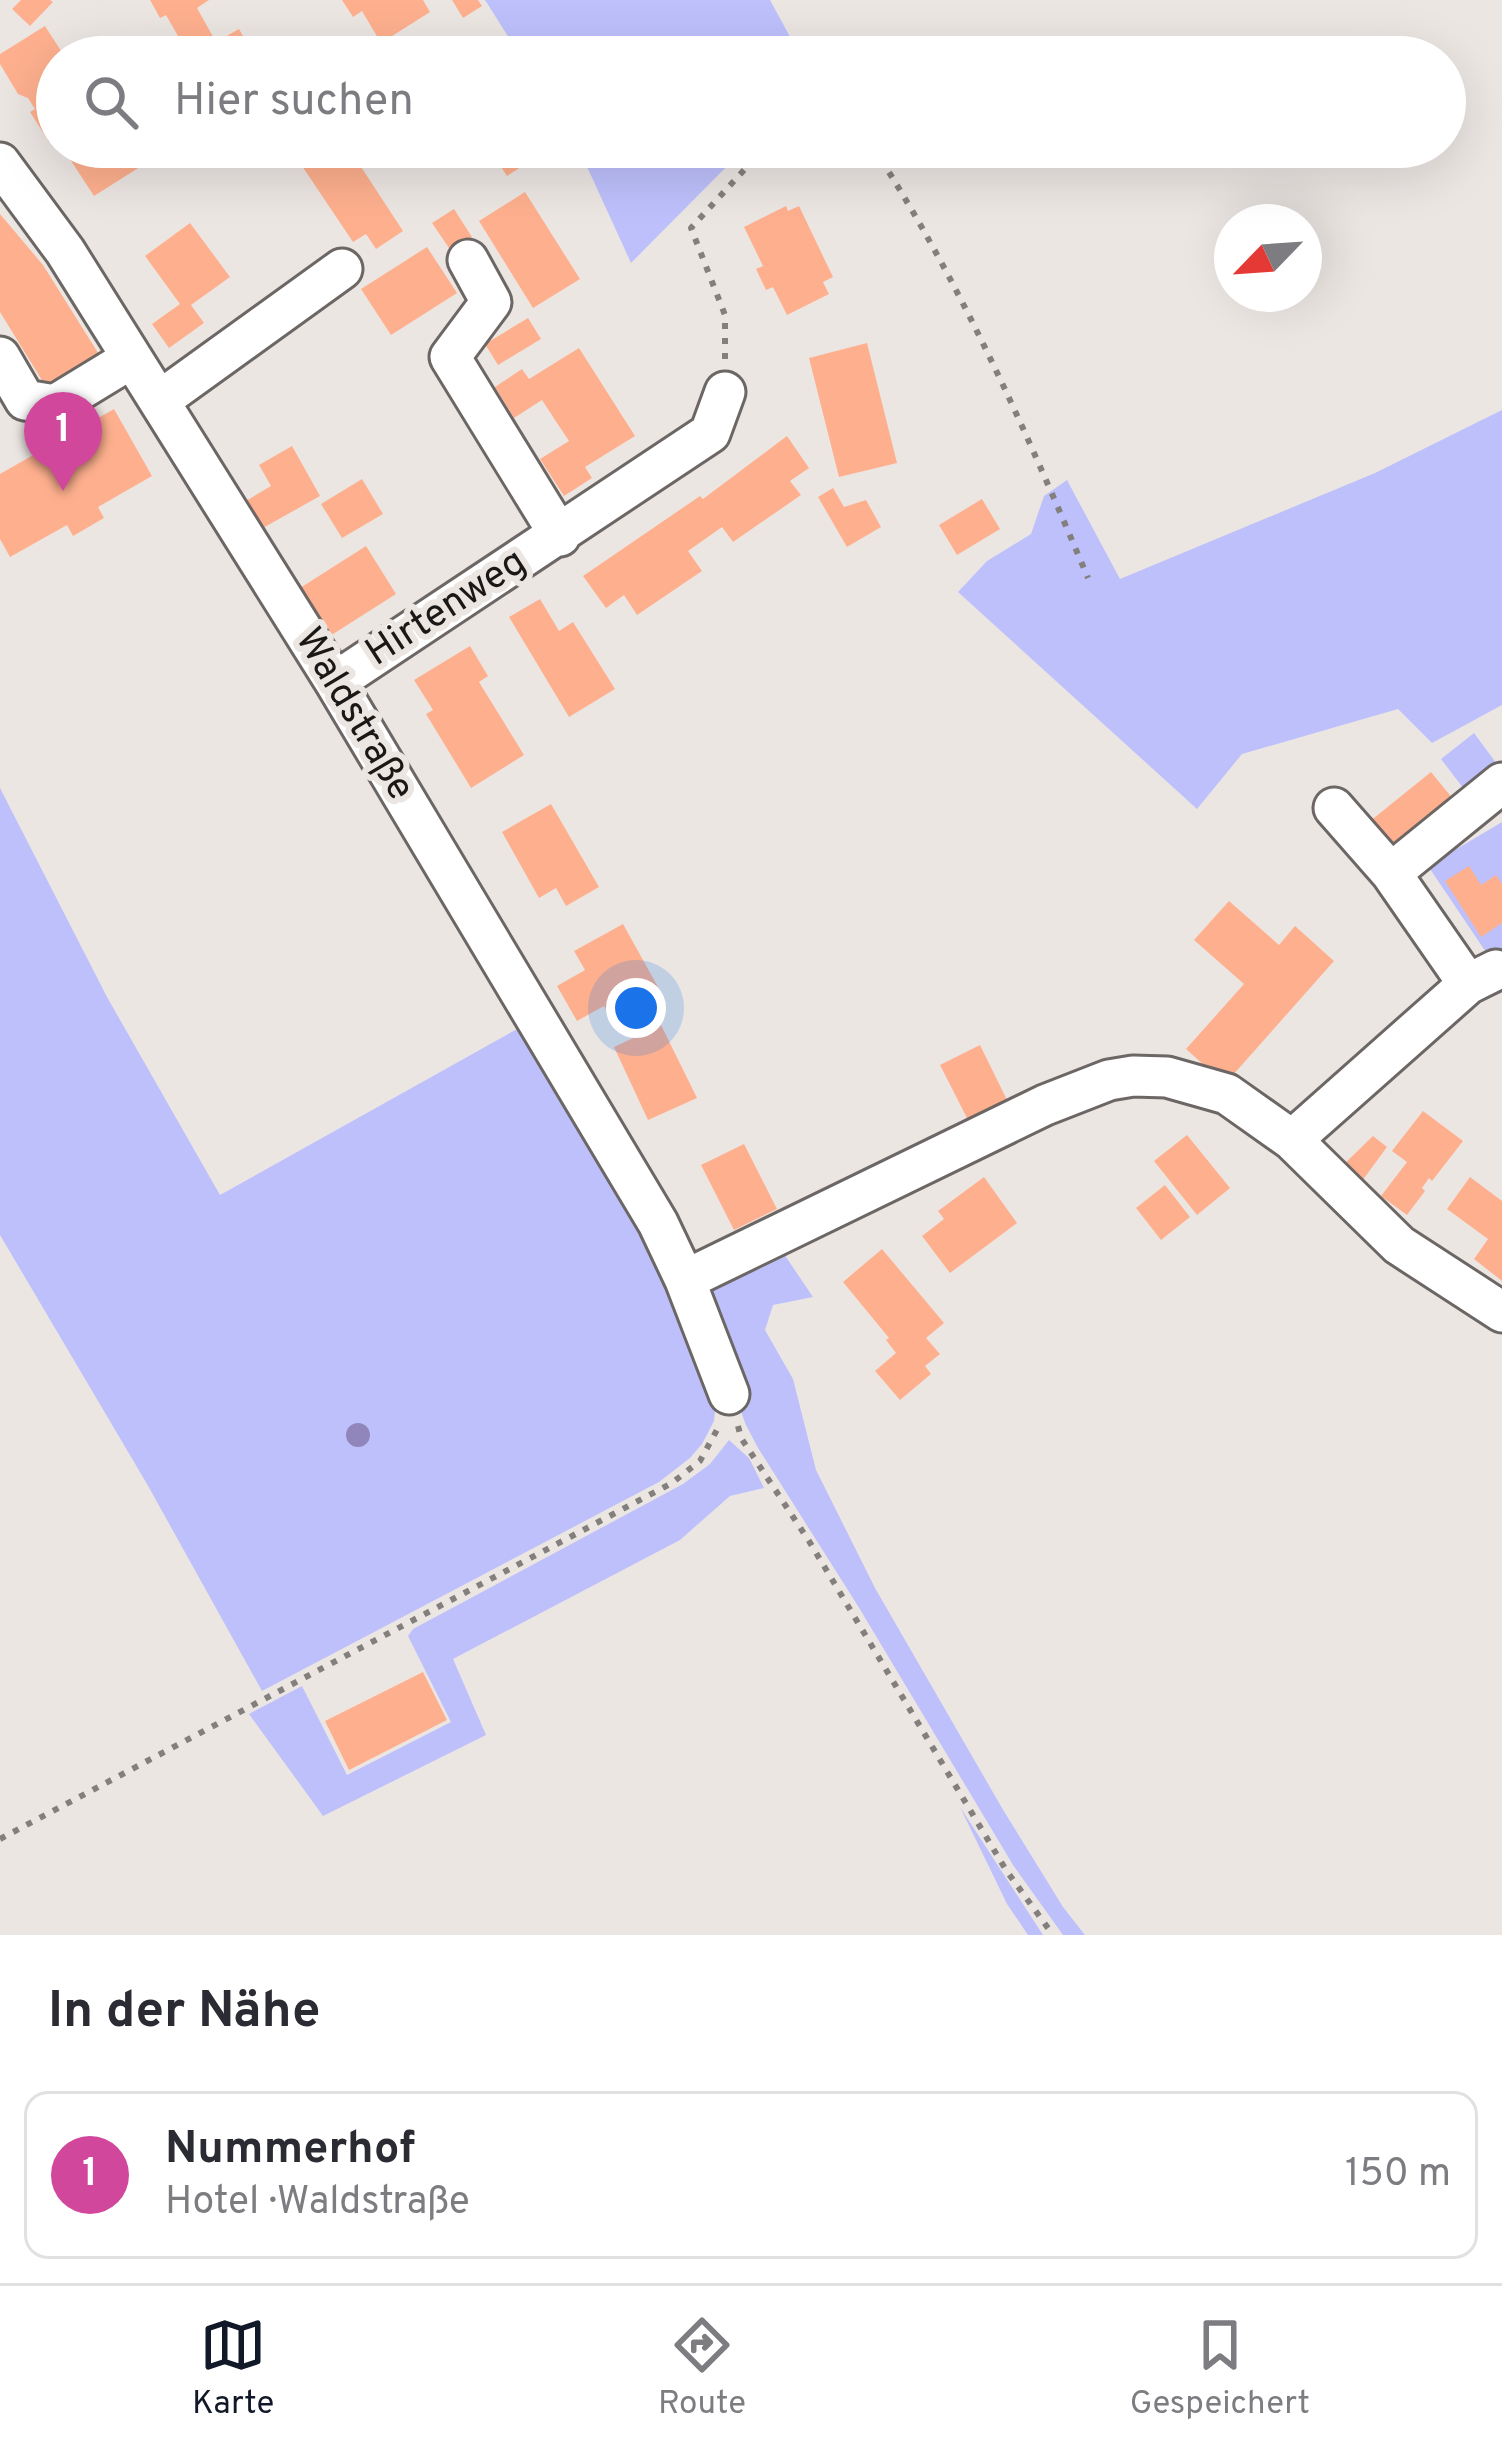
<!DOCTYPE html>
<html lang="de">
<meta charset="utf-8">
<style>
body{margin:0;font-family:Overpass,sans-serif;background:#f7f7f7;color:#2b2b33}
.compass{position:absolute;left:1214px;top:204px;width:108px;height:108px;border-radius:50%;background:#fff;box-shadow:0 12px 48px #0002;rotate:245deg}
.you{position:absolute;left:636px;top:1008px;width:42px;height:42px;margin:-30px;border:9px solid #fff;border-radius:50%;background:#1a73e8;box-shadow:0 0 0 18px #1a73e833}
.badge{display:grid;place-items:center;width:78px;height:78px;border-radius:50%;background:#111827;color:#fff;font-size:39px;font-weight:700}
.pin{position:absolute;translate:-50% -99px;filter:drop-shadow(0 3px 6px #0008)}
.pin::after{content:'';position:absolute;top:63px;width:42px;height:36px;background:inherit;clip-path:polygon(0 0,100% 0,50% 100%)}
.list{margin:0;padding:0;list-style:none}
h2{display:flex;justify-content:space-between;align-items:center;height:156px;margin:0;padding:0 48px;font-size:51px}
h2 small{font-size:39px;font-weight:400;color:#7c7c81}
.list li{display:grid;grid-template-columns:78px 1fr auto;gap:36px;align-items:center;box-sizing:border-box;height:168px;margin:0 24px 24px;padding:0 24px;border:3px solid #e1e1e2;border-radius:24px}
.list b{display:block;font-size:45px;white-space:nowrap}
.list p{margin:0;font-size:39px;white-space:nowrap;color:#7c7c81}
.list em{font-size:39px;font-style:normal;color:#7c7c81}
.icon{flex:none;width:66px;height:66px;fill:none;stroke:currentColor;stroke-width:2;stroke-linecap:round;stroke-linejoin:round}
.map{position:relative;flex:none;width:1502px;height:1935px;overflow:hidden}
.search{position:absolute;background:#fff;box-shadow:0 12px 48px #0002;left:36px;right:36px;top:36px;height:132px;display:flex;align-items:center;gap:30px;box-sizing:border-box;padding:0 42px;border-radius:66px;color:#7c7c81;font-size:45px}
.sheet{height:348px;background:#fff}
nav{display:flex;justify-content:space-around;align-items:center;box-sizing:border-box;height:168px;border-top:3px solid #e1e1e2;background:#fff;font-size:33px;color:#7c7c81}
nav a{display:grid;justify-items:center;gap:6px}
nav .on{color:#111827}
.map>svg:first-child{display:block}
.green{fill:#bec0fc}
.building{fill:#feb08e}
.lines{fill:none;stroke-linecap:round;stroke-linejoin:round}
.minor-casing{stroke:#6c6664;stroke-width:45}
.path{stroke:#837f7d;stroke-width:6;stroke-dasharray:6 9;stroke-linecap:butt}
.minor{stroke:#fff;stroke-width:39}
.tree{fill:#9086bc}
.labels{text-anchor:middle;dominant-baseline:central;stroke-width:12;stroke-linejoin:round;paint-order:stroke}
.street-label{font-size:39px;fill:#1a1817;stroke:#ece6e3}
</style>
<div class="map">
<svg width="1502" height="1935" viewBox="0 0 1502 1935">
<rect width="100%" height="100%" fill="#ece6e3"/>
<path class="green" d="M485,0H770L801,57H521Z
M578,147H746L631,263Z
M1502,410V705L1432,743L1398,709L1242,754L1197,809L958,592L987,561L1031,534L1044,496L1067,480L1120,579L1375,473Z
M1474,733L1500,768L1467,793L1441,759Z
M0,788L107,997L220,1195L526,1024L663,1258L716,1402L714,1421L702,1444L690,1458L659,1482L262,1691L147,1484L0,1235Z
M1502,822V976L1428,866Z
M784,1254L813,1297L773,1305L765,1330L793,1379L816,1470L875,1588L1002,1808L1063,1907L1085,1935H1063L1013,1865L858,1606L758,1448L745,1423L716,1336L705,1289Z
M729,1440L749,1458L764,1488L730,1496L680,1540L453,1659L486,1735L323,1816L249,1714L302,1686L347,1775L451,1722L408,1636L413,1629L683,1484L710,1464Z
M960,1807L1043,1935H1028L1007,1904Z"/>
<path class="building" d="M21,0H50L53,2L30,26L12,9Z
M150,0H209L197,8L216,42L239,29L255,57H190L166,15L160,18Z
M342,0H423L430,12L381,43L362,11L353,17Z
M452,0H478L482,6L463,18Z
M45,26L65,57H57V137L49,142L30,112L35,109L28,98L18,94L0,64V54Z
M460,41L470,57H435Z
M62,147H131L143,165L94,196Z
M329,147H348L403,231L376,249L366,234L353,242L302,166Z
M470,147H527L535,158L507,176L493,155L481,164Z
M525,192L580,279L533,308L479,221Z
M786,206L788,211L799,206L833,277L823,282L829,294L787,315L773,287L766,290L756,269L763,266L744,227Z
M454,209L472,237L451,251L432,223Z
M0,214L43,265L100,356L48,390L0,312Z
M190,223L230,277L191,305L204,323L169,348L152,324L180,304L145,256Z
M427,247L457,293L391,335L361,289Z
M528,318L541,339L498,365L485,344Z
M867,343L897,463L839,477L809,358Z
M579,348L635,436L585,467L592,478L564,496L540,459L569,441L557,423L542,400L514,418L495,387L522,369L529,379Z
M114,409L152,476L98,507L104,518L73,536L67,525L10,557L0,539V474Z
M787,436L809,468L790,481L801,495L733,542L722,527L688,551L702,571L637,615L624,595L606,608L583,576L700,496L703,499Z
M292,446L320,496L254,533L239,505L271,486L259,465Z
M362,479L383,514L342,538L321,504Z
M833,488L844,507L866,500L881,527L847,547L818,497Z
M982,499L1000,529L957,555L939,525Z
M366,546L396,594L330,636L300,588Z
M540,599L559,631L573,622L615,689L569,717L509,617Z
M470,646L488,676L479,682L524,755L471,788L426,714L433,710L414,680Z
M1431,772L1458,805L1392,860L1364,826Z
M551,804L599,887L566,906L556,888L539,898L502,832Z
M1469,866L1481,885L1496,875L1502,884V923L1481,937L1445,881Z
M1229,901L1279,945L1295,926L1334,961L1225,1084L1186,1049L1244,984L1194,940Z
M623,924L658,987L609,1015L604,1006L577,1021L557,986L585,970L574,951Z
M661,1025L697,1098L648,1120L614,1047Z
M980,1045L1007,1100L968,1120L940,1065Z
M1423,1111L1463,1141L1432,1181L1429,1178L1422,1188L1425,1191L1407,1215L1381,1196L1407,1162L1392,1151Z
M1187,1135L1230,1188L1197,1215L1154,1161Z
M1373,1136L1387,1147L1362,1181L1342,1166Z
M744,1144L777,1209L734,1230L701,1165Z
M984,1177L1017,1223L950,1273L922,1236L944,1219L938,1211Z
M1470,1177L1502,1201V1281L1474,1259L1488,1239L1447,1209Z
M1165,1185L1190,1217L1161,1240L1136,1208Z
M882,1249L944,1323L926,1338L940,1354L925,1366L931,1374L900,1400L875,1371L896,1353L886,1340L889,1338L843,1282Z
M423,1672L447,1720L349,1770L325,1721Z"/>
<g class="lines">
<g class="minor-casing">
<path id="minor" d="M0,163L65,251L335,682L658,1223L685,1280L1045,1105L1109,1080L1133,1076L1167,1077L1227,1094L1292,1140L1399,1245L1502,1312
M468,260L491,302L450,357L560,536
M0,357L25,400L55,405L132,358
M159,401L342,269
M335,682L710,433L725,392
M1334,808L1391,873
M1468,984L1391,873L1502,783
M1292,1140L1468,984L1496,970
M685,1280L729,1394"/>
</g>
<path class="path" d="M873,147C960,281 1026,431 1088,578
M725,359V315L691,228L765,147
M738,1426L741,1438L809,1541L1006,1870L1053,1935
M0,1839L672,1483L700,1461L719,1426"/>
<use href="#minor" class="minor"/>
</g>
<circle class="tree" cx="358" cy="1435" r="12"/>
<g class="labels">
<g class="street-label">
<text transform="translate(447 609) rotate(-33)">Hirtenweg</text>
<text transform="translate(353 715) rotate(59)">Waldstraße</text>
</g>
</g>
</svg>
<svg class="compass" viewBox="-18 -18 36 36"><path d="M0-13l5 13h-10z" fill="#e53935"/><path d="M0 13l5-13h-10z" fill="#7c7c81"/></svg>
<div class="you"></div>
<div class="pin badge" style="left:63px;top:491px;background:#d1479c">1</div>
<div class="search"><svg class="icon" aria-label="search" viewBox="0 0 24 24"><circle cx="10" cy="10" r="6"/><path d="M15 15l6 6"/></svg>Hier suchen</div>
</div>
<section class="sheet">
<h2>In der Nähe<small></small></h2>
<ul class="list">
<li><span class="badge" style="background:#d1479c">1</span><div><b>Nummerhof</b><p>Hotel · Waldstraße</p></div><em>150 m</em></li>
</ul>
</section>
<nav>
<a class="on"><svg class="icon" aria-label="map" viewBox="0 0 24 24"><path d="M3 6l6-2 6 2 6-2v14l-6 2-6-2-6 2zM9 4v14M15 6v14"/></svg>Karte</a>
<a><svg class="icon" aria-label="directions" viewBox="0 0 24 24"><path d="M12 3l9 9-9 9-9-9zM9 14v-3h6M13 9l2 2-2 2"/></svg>Route</a>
<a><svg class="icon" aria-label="saved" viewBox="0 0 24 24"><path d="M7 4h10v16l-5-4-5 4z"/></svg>Gespeichert</a>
</nav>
